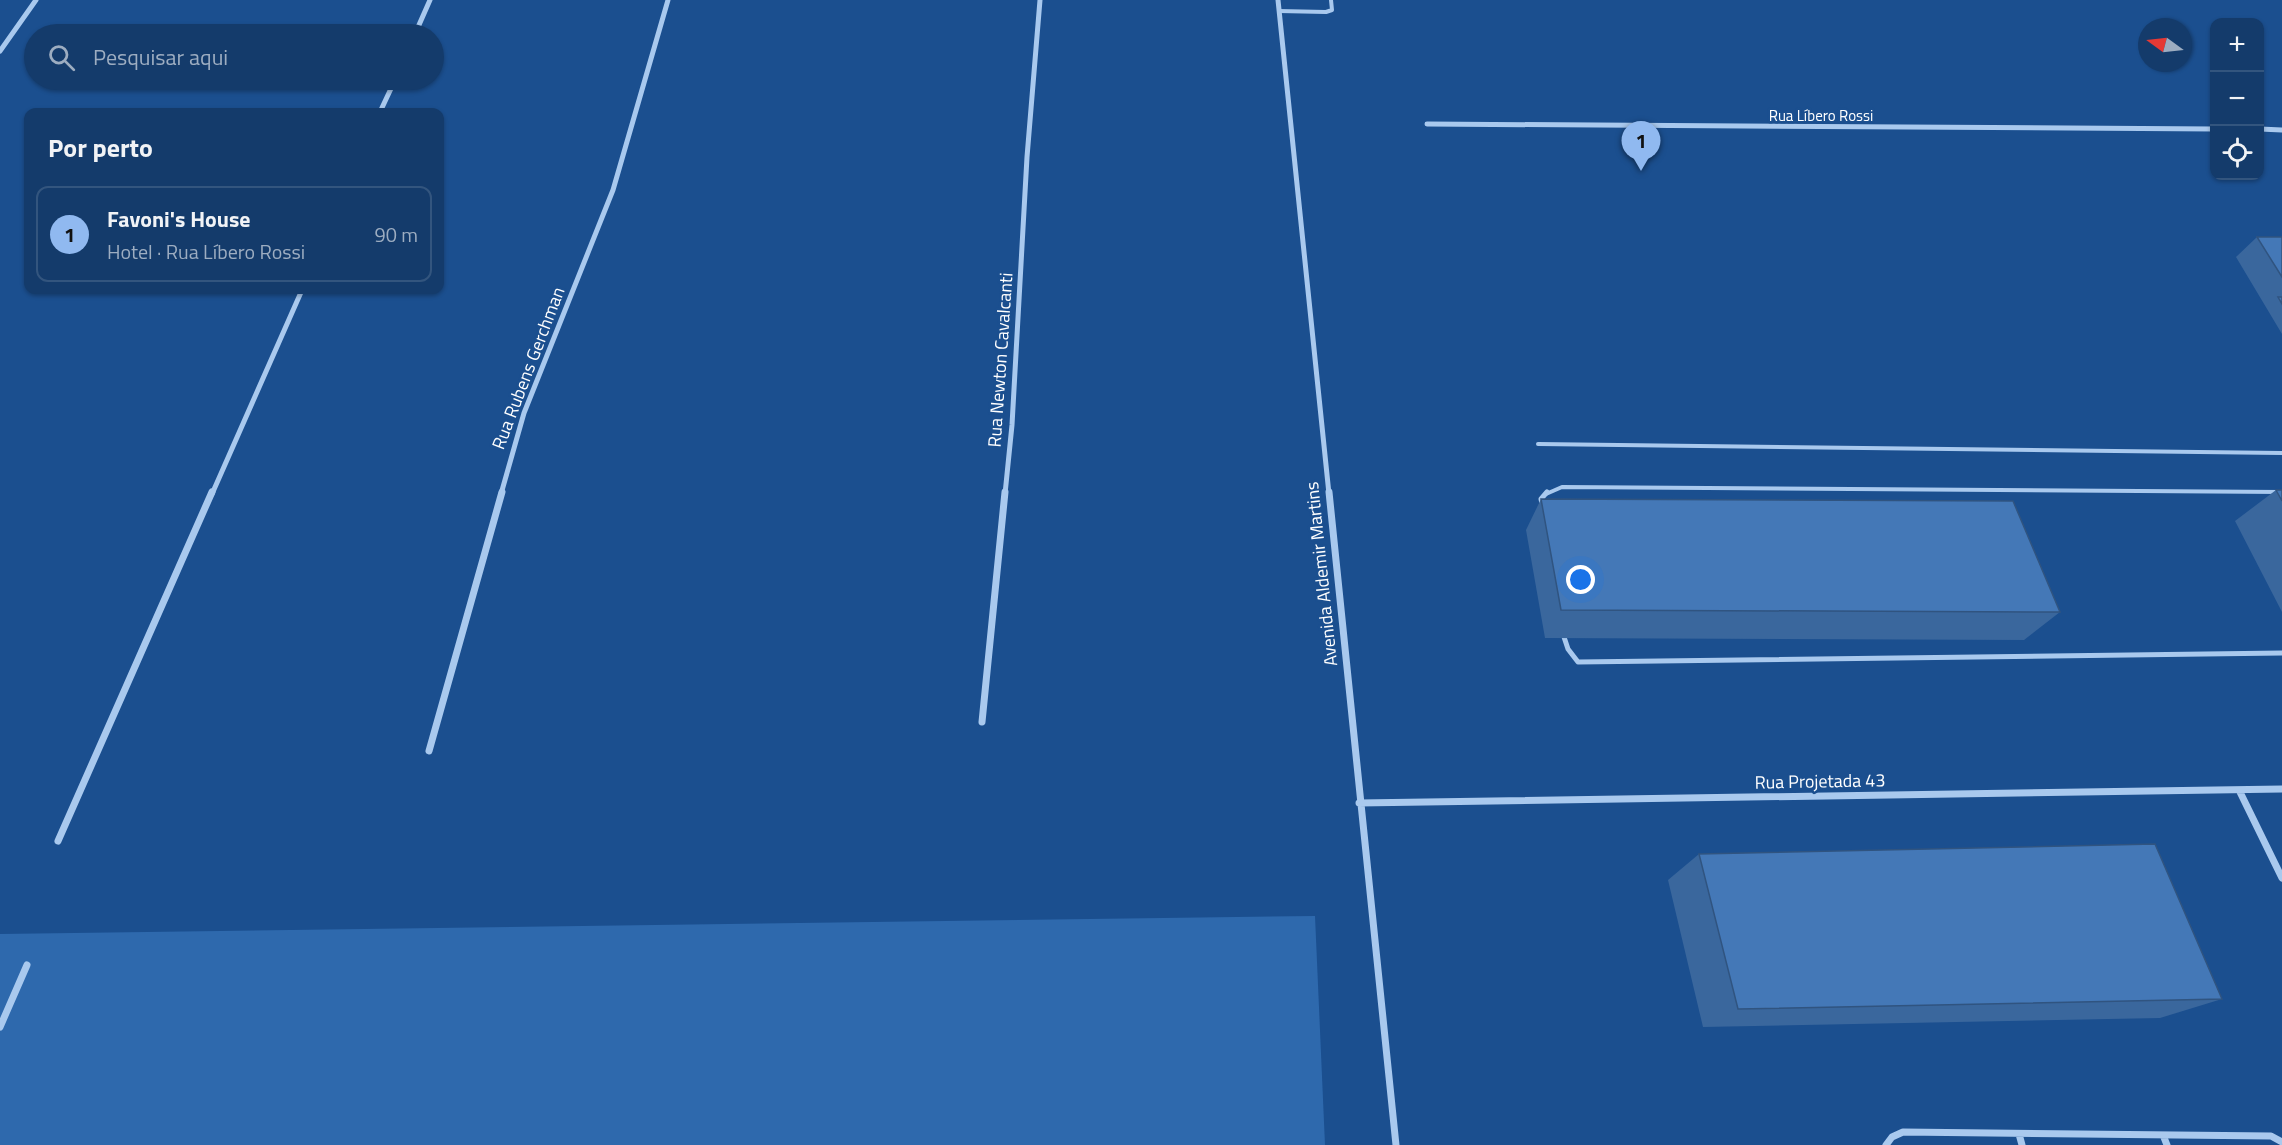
<!DOCTYPE html>
<html lang="pt">
<meta charset="utf-8">
<style>
body{margin:0;font-family:"Titillium Web",sans-serif;background:#214673;color:#f1f3f6}
.controls{position:absolute;right:18px;top:18px;display:grid;overflow:hidden;border-radius:12px;box-shadow:0 2px 4px #0004}
.controls button{width:54px;height:54px;display:grid;place-items:center;padding:0;border:0;border-bottom:2px solid #33557e;background:#143b6b;color:#f1f3f6;font:30px sans-serif}
.compass{position:absolute;left:2138px;top:18px;width:54px;height:54px;border-radius:50%;background:#143b6b;box-shadow:0 2px 4px #0004;rotate:285deg}
.you{position:absolute;left:1581px;top:580px;width:21px;height:21px;margin:-15px;border:4px solid #fff;border-radius:50%;background:#1a73e8;box-shadow:0 0 0 9px #1a73e833}
.badge{display:grid;place-items:center;width:39px;height:39px;border-radius:50%;background:#90b9f0;color:#111;font-size:20px;font-weight:700}
.pin{position:absolute;translate:-50% -50px;filter:drop-shadow(0 2px 3px #0008)}
.pin::after{content:'';position:absolute;top:32px;width:21px;height:18px;background:inherit;clip-path:polygon(0 0,100% 0,50% 100%)}
.list{margin:0;padding:0;list-style:none}
h2{display:flex;justify-content:space-between;align-items:center;height:78px;margin:0;padding:0 24px;font-size:26px}
h2 small{font-size:20px;font-weight:400;color:#9dadc1}
.list li{display:grid;grid-template-columns:39px 1fr auto;gap:18px;align-items:center;box-sizing:border-box;height:96px;margin:0 12px 12px;padding:0 12px;border:2px solid #33557e;border-radius:12px}
.list b{display:block;font-size:22px;white-space:nowrap}
.list p{margin:0;font-size:20px;white-space:nowrap;color:#9dadc1}
.list em{font-size:20px;font-style:normal;color:#9dadc1}
.icon{flex:none;width:33px;height:33px;fill:none;stroke:currentColor;stroke-width:2;stroke-linecap:round;stroke-linejoin:round}
.map{position:relative;flex:none;width:2282px;height:1145px;overflow:hidden}
.search{position:absolute;background:#143b6b;box-shadow:0 2px 4px #0004;left:24px;top:24px;width:420px;height:66px;display:flex;align-items:center;gap:15px;box-sizing:border-box;padding:0 21px;border-radius:33px;color:#9dadc1;font-size:22px}
.panel{position:absolute;background:#143b6b;box-shadow:0 2px 4px #0004;left:24px;top:108px;width:420px;height:186px;border-radius:12px}
.map>svg:first-child{display:block}
.green{fill:#2e69ad}
.lines{fill:none;stroke-linecap:round;stroke-linejoin:round}
.lane-far1{stroke:#a9c9ee;stroke-width:4}
.lane{stroke:#a9c9ee;stroke-width:5}
.street-far1{stroke:#a9c9ee;stroke-width:5}
.street{stroke:#a9c9ee;stroke-width:7}
.wall{fill:#3a679d}
.building{fill:#4478b7;stroke:#305480;stroke-width:1.5}
.labels{text-anchor:middle;dominant-baseline:central;stroke-width:5;stroke-linejoin:round;paint-order:stroke}
.far-street-label{font-size:15px;fill:#fff;stroke:#1b4f8f}
.street-label{font-size:18px;fill:#fff;stroke:#1b4f8f}
</style>
<div class="map">
<svg width="2282" height="1145" viewBox="0 0 2282 1145">
<rect width="100%" height="100%" fill="#1b4f8f"/>
<path class="green" d="M1315,916L1325,1145H0V934Z"/>
<g class="lines">
<path class="lane-far1" d="M1279,11L1326,12L1332,10L1331,0
M1538,444L2282,453
M1546,494L1562,487L2282,492"/>
<path class="lane" d="M1542,504L1541,499L1547,492
M1564,637L1568,649L1578,662L2282,653"/>
<path class="street-far1" d="M1278,0L1329,494
M415,34L430,0
M0,51L36,0
M380,112L395,80
M1427,124L2214,129
M2260,129L2282,130
M212,494L302,290
M501,494L524,413L613,190L668,0
M1005,494L1012,425L1027,157L1040,0"/>
<path class="street" d="M1329,492L1396,1145
M982,722L1005,492
M429,751L502,492
M2239,790L2282,878
M1359,803L2282,789
M58,841L212,492
M0,1027L27,965
M2019,1134L2022,1145
M2163,1135L2167,1145
M1886,1145L1892,1137L1903,1132L2271,1136L2282,1142"/>
</g>
<path class="wall" d="M2257,237H2282V334L2236,257Z
M2276,490H2282V612L2235,521Z
M1541,499L2060,612L2024,640L1545,638L1526,530Z
M1699,854L2222,999L2160,1018L1703,1027L1668,880Z"/>
<path class="building" d="M2257,237H2282V277Z
M2278,297H2282V304Z
M2276,490H2282V501Z
M1541,499L2013,501L2060,612L1561,610Z
M2155,844L2222,999L1738,1009L1699,854Z"/>
<g class="labels">
<g class="far-street-label">
<text x="1821" y="115">Rua Líbero Rossi</text>
</g>
<g class="street-label">
<text transform="translate(1000 360) rotate(-86)">Rua Newton Cavalcanti</text>
<text transform="translate(528 368) rotate(-69)">Rua Rubens Gerchman</text>
<text transform="translate(1321 574) rotate(-96)">Avenida Aldemir Martins</text>
<text transform="translate(1820 781) rotate(-1)">Rua Projetada 43</text>
</g>
</g>
</svg>
<div class="controls">
<button>+</button>
<button>−</button>
<button><svg class="icon" aria-label="locate" viewBox="0 0 24 24"><circle cx="12" cy="12" r="6"/><path d="M12 2v4M12 18v4M2 12h4M18 12h4"/></svg></button>
</div>
<svg class="compass" viewBox="-18 -18 36 36"><path d="M0-13l5 13h-10z" fill="#e53935"/><path d="M0 13l5-13h-10z" fill="#9dadc1"/></svg>
<div class="you"></div>
<div class="pin badge" style="left:1641px;top:171px">1</div>
<div class="search"><svg class="icon" aria-label="search" viewBox="0 0 24 24"><circle cx="10" cy="10" r="6"/><path d="M15 15l6 6"/></svg>Pesquisar aqui</div>
<section class="panel">
<h2>Por perto<small></small></h2>
<ul class="list">
<li><span class="badge">1</span><div><b>Favoni's House</b><p>Hotel · Rua Líbero Rossi</p></div><em>90 m</em></li>
</ul>
</section>
</div>
